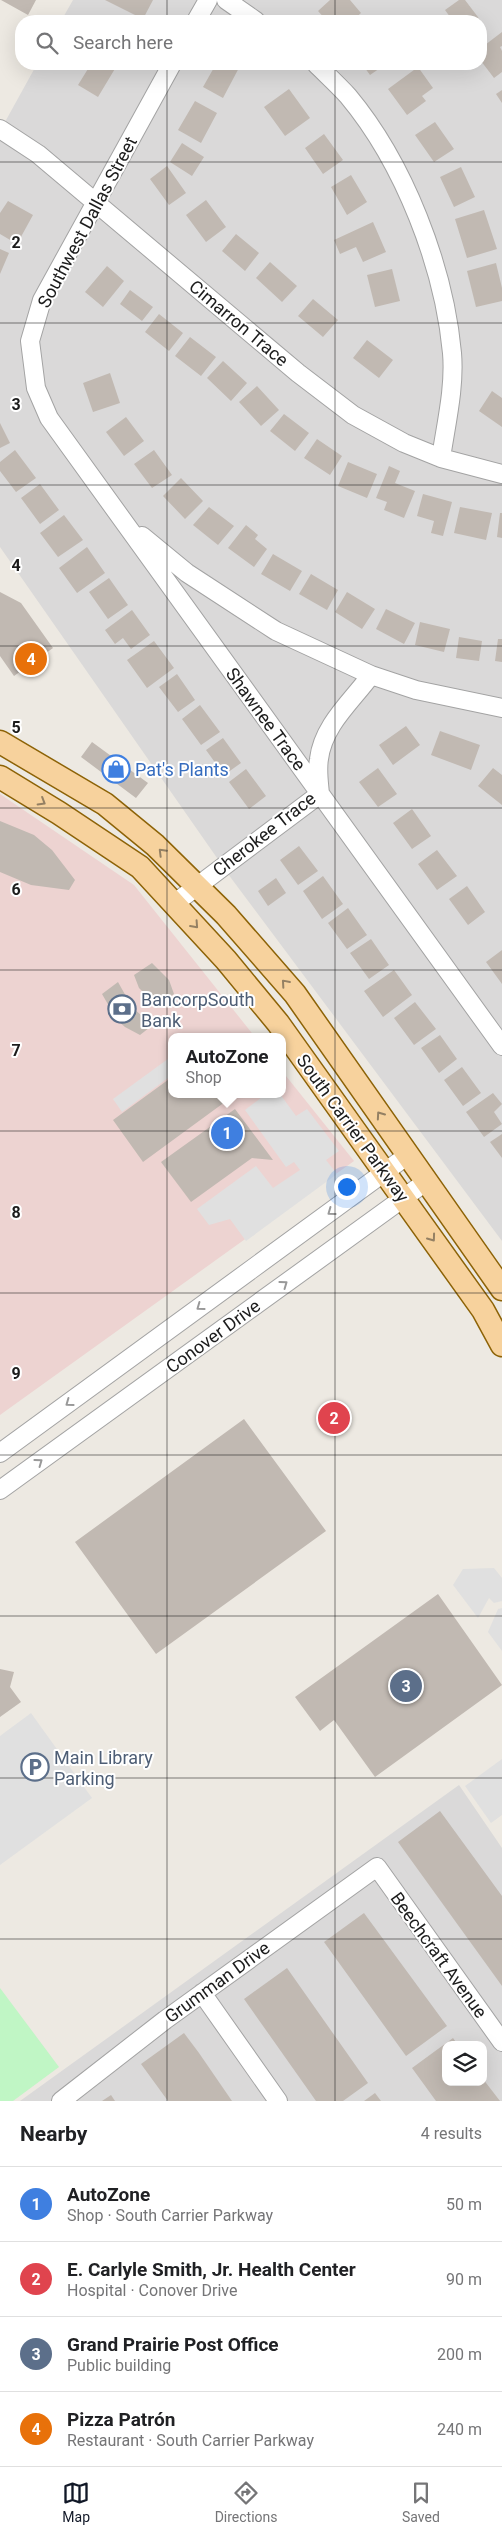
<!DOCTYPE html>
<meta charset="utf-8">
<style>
body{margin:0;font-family:Roboto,sans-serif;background:#f6f6f6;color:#202124}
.controls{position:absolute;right:15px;bottom:15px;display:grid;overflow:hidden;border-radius:10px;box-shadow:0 5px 20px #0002}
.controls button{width:45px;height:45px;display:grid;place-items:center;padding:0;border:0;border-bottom:1px solid #e0e0e0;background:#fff;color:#202124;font:25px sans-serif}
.you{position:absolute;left:346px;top:1186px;width:18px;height:18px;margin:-12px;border:4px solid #fff;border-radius:50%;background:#1a73e8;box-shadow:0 0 0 8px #1a73e833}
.badge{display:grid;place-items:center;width:32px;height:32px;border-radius:50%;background:#111827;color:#fff;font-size:16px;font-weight:700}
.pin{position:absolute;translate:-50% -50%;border:2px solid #fff;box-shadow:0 1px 5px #0006}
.popup{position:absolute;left:168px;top:1033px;width:118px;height:65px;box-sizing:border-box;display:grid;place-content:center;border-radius:10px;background:#fff;filter:drop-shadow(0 1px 4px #0005);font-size:16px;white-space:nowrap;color:#757577}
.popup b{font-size:19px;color:#202124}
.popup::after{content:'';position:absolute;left:50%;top:100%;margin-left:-10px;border:10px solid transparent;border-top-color:#fff}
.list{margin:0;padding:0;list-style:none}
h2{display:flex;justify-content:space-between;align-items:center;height:65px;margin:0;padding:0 20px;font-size:21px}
h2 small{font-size:16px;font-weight:400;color:#757577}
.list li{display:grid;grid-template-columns:32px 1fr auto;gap:15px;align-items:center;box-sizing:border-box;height:75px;padding:0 20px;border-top:1px solid #e0e0e0}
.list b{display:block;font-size:19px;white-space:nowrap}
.list p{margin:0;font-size:16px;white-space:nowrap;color:#757577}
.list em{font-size:16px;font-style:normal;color:#757577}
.icon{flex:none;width:28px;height:28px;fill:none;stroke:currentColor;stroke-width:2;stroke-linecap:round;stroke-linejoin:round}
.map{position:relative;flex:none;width:502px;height:2101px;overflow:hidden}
.search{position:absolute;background:#fff;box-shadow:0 5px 20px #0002;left:15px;right:15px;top:15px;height:55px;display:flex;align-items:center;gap:12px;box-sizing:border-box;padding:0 18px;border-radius:20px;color:#757577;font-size:19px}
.sheet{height:365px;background:#fff}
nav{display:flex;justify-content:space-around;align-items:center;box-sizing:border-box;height:70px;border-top:1px solid #e0e0e0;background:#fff;font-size:14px;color:#757577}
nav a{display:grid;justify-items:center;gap:2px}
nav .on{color:#111827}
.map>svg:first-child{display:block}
.residential{fill:#dad9d9;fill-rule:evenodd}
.commercial{fill:#edd3d1}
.park{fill:#c0f6c5}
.parking{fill:#e0e0e0}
.building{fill:#c1b9b2}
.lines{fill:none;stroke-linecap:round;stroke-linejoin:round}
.minor-casing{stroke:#a3a3a3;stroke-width:20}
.major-casing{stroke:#8d6307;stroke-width:25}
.minor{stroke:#fff;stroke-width:18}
.major{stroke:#f7d29d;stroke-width:22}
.oneway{stroke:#948063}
.oneway2{stroke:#999}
.grid{fill:none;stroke:#1c1c1c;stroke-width:1;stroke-opacity:0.55}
.labels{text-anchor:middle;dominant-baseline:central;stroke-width:4;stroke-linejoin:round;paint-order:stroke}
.street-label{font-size:18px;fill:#1c1c1c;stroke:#fff}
.shop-label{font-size:18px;fill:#366cbe;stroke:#fff;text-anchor:start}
.service-label{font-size:18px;fill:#4e5e75;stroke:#fff;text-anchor:start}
.grid-label{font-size:16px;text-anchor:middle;font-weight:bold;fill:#1c1c1c;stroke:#fff;stroke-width:4;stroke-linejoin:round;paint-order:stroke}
</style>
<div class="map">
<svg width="502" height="2101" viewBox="0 0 502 2101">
<rect width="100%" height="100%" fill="#ede9e2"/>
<path class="residential" d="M73,0H502V1241L231,878L0,547V131L37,64H481V21H61Z
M459,1785L502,1848V2101H20ZM446,2045H483V2082H446Z"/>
<path class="commercial" d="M0,794L134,885L255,1037H172V1094H282V1071L354,1161L0,1415Z"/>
<path class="park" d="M0,1988L59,2067L13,2101H0Z"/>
<path class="parking" d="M172,1056V1075L122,1112L113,1099Z
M266,1094H280L296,1116L307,1109L339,1151L326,1160L337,1174L246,1241L230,1219L209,1225L197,1209L256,1166L273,1188L300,1170L294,1162L286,1167L245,1110Z
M494,1568L502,1578V1601L494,1603L489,1598L478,1618L453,1585L463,1569Z
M502,1608V1651L488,1632L498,1609Z
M31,1713L92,1798L0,1865V1736Z
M502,1759V1815L491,1823L465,1786Z"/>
<path class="building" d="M1,0H36L28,15Z
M105,0H153L143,19Z
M330,0H350L361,13L352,21H327L318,11Z
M459,0H465L481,21H453L445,10Z
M115,17L123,21H113Z
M502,32V46L500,47L502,51V72L494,78L481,61V48Z
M91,64H110L116,67L98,97L78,85Z
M216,64H241L223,98L203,87Z
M362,64H386L370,75Z
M418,67L433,88L422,96L426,101L407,115L388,89Z
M289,89L310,118L285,136L264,107Z
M502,90V103L496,94Z
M195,101L217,113L201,143L178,130Z
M435,122L454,149L434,162L415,135Z
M324,134L343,160L323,174L305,148Z
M182,143L204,157L192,176L170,162Z
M167,166L186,193L169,205L150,179Z
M461,167L475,197L454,207L440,177Z
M351,175L367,202L347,215L331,187Z
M206,200L226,227L206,242L186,215Z
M8,201L33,215L17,244L0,234V213Z
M484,210L497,249L467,258L455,219Z
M373,222L386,252L363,262L356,247L340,254L334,240Z
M236,234L259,253L245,271L222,251Z
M0,249L9,253L0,274Z
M270,262L297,286L282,302L256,278Z
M496,263L502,288V301L476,307L467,271Z
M107,266L124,281L103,307L85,292Z
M392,269L400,301L375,307L367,275Z
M130,290L153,307L142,321L120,304Z
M313,299L338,320L323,337L298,316Z
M159,314L183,333L169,351L145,332Z
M190,337L216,357L201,376L175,356Z
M367,340L393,360L379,378L353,358Z
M223,361L247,383L231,401L207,378Z
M110,373L120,403L93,412L83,383Z
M257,386L279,410L261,426L239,402Z
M492,391L502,398V427L479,411Z
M284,414L309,433L295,451L270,431Z
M126,417L144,441L124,456L106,432Z
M0,423L10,443L0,448Z
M317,439L342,456L330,475L304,458Z
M15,450L36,478L16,492L0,471V462Z
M154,450L172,475L152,488L134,464Z
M348,462L377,474L367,498L338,486Z
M389,466L400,471L395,483L415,491L404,518L384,510L387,502L376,498Z
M181,478L203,501L185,519L163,496Z
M40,484L59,510L40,524L21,498Z
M423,494L452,502L443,536L431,533L434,521L417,516Z
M209,507L234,526L218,545L193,525Z
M460,507L492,513L486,540L454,533Z
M500,513H502V538L497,537Z
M64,515L83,540L58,557L40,533Z
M246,525L258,535L255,539L267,549L254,567L228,548Z
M87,547L105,573L77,593L59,568Z
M273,554L302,571L290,591L261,574Z
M311,574L338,590L327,610L299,594Z
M109,578L128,605L108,619L89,592Z
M0,592L21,603L53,648L14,676L0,656Z
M347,592L375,609L362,629L335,612Z
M386,609L415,623L404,644L376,629Z
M132,610L150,635L131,649L123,638L115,644L105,630Z
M420,622L450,629L444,652L415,645Z
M459,637L482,641L479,661L456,658Z
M498,639H502V662L495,661Z
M154,641L174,668L147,688L127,660Z
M177,674L195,700L178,712L159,687Z
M200,705L220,732L201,745L182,719Z
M406,726L420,745L393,765L379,745Z
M440,731L480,745L471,770L431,755Z
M223,738L241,763L224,775L206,750Z
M92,742L148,783L136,798L81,757Z
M378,768L397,794L378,807L359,782Z
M493,768L502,775V805L478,786Z
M246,769L266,796L249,809L229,782Z
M412,809L431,836L412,849L393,823Z
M0,821L34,835L52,850L75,880L69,890L31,885L0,872Z
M299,846L318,871L298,885L280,860Z
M437,850L457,876L437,890L418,864Z
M323,876L343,904L322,919L303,891Z
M276,878L286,893L268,906L258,891Z
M467,886L485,912L468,925L449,899Z
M348,908L367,935L347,949L328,923Z
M371,939L389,965L369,979L350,953Z
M502,950V984L486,962Z
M152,963L169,980L174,994L157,1006L139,988L134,975Z
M394,970L412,995L383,1017L364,991Z
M118,982L132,1007L142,1016L154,1024L140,1035L125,1027L117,1020L102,994Z
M415,1002L436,1029L414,1045L394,1018Z
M440,1035L457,1059L439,1073L421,1048Z
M462,1067L481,1093L463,1106L444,1080Z
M172,1077V1094H226L229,1099L143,1162L113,1120Z
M493,1093L502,1104L494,1112L502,1124L484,1137L466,1112Z
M235,1109L273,1160L252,1158L191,1202L161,1162Z
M502,1134V1158L490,1142Z
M244,1419L326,1531L156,1654L75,1542Z
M438,1594L502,1685L375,1777L334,1720L320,1731L295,1697Z
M0,1669L14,1672L10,1687L21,1702L0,1717Z
M440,1811L502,1896V1986L398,1842Z
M364,1913L447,2026L406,2056L324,1942Z
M287,1968L368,2083L343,2101H316L244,1999Z
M184,2033L199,2053L232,2101H168L141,2064Z
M453,2038L458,2045H446V2082H483V2079L500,2101H436L412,2068Z
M375,2093L381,2101H364Z
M111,2095L115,2101H102Z"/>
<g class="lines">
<g class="minor-casing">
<path id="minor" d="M226,0L256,21
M196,21L208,0
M172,64L42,300L30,341L36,388L49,418L502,1046
M316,64C326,74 338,85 348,96C404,163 444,266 452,353C455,387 446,424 441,458
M0,129L38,154L298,373L353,415L404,443L441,458L502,474
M142,536L187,573L276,631L371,675
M175,903L320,794C319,783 317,770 319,759C323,725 352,701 371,675L416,690L502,708
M0,1453L408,1155
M0,1490L427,1181
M202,1993L278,2101
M61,2101L165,2020L377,1867L502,2042"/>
</g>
<g class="major-casing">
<path id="major" d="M0,742L105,804L155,845L226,915L295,994L502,1289
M0,777L59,813L140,867L226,960L278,1023L385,1173L483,1310L502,1345"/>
</g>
<use href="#minor" class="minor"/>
<use href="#major" class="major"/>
</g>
<defs><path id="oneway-chevron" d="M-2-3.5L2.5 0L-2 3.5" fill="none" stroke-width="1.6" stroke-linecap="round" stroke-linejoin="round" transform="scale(1.25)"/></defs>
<g class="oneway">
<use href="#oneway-chevron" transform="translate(42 802) rotate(31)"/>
<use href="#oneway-chevron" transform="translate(162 852) rotate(-135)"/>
<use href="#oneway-chevron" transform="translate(195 925) rotate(48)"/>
<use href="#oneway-chevron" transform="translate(285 983) rotate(-131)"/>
<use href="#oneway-chevron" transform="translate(380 1115) rotate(-125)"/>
<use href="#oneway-chevron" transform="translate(432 1238) rotate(54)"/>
</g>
<g class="oneway2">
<use href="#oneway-chevron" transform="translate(331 1212) rotate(144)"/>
<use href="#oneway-chevron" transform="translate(284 1284) rotate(-36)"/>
<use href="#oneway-chevron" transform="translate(200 1307) rotate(144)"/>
<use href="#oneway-chevron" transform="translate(69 1403) rotate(144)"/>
<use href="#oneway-chevron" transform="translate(39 1462) rotate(-36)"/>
</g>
<path class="grid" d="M167,0V21M335,0V21M167,64V2101M335,64V2101M0,162H502M0,323H502M0,485H502M0,646H502M0,808H502M0,970H502M0,1131H502M0,1293H502M0,1455H502M0,1616H502M0,1778H502M0,1939H502"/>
<defs>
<g id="shop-ring" transform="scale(1.4375)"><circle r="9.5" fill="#fff" stroke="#3f7fe0" stroke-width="1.5"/><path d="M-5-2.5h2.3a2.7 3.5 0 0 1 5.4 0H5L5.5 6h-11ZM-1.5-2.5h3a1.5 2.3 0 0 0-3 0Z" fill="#3f7fe0"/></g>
<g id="bank-ring" transform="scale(1.4375)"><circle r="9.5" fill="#fff" stroke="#5c6f8a" stroke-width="1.5"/><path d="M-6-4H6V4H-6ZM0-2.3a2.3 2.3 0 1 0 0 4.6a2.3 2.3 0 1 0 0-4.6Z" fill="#5c6f8a"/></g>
<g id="parking-ring" transform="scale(1.4375)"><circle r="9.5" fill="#fff" stroke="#5c6f8a" stroke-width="1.5"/><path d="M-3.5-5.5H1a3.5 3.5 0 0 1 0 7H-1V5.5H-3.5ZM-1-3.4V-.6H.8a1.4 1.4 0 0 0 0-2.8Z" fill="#5c6f8a"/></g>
</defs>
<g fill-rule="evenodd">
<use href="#shop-ring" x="116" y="769"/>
<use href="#bank-ring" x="122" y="1009"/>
<use href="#parking-ring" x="35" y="1767"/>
</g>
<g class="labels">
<g class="street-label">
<text transform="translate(87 222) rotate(-62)">Southwest Dallas Street</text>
<text transform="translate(239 323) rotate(40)">Cimarron Trace</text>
<text transform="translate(266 719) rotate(54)">Shawnee Trace</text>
<text transform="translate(264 834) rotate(-38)">Cherokee Trace</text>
<text transform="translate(353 1128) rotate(54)">South Carrier Parkway</text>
<text transform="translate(213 1336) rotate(-36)">Conover Drive</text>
<text transform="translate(439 1955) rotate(54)">Beechcraft Avenue</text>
<text transform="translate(217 1982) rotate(-36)">Grumman Drive</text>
</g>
<g class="shop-label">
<text x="135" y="769">Pat's Plants</text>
</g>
<g class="service-label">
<text x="141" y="999">BancorpSouth<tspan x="141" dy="21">Bank</tspan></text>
<text x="54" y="1757">Main Library<tspan x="54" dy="21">Parking</tspan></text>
</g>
</g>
<g class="grid-label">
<text x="16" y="248">2</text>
<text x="16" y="410">3</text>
<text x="16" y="571">4</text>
<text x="16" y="733">5</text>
<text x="16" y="895">6</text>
<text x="16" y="1056">7</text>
<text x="16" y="1218">8</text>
<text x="16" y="1379">9</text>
</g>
</svg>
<div class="controls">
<button><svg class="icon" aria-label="layers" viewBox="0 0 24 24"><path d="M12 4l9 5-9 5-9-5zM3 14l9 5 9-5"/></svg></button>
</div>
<div class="you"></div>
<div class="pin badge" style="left:227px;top:1133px;background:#3f7fe0">1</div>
<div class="popup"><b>AutoZone</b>Shop</div>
<div class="pin badge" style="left:334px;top:1418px;background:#e0444e">2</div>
<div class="pin badge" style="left:406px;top:1686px;background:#5c6f8a">3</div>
<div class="pin badge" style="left:31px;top:659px;background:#e8710a">4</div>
<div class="search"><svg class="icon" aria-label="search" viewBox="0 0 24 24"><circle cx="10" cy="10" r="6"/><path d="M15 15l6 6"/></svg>Search here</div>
</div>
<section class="sheet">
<h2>Nearby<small>4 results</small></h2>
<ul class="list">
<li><span class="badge" style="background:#3f7fe0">1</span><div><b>AutoZone</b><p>Shop · South Carrier Parkway</p></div><em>50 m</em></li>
<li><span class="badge" style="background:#e0444e">2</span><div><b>E. Carlyle Smith, Jr. Health Center</b><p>Hospital · Conover Drive</p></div><em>90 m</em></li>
<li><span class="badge" style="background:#5c6f8a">3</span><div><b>Grand Prairie Post Office</b><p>Public building</p></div><em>200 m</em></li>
<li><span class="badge" style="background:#e8710a">4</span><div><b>Pizza Patrón</b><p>Restaurant · South Carrier Parkway</p></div><em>240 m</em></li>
</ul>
</section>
<nav>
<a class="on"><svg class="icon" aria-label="map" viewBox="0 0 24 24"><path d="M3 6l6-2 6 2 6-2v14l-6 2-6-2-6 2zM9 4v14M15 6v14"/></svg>Map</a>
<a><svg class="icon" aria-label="directions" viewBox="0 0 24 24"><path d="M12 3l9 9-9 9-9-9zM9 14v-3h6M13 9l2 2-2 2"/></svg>Directions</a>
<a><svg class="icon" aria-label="saved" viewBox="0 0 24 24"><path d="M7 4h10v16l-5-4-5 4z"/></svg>Saved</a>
</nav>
